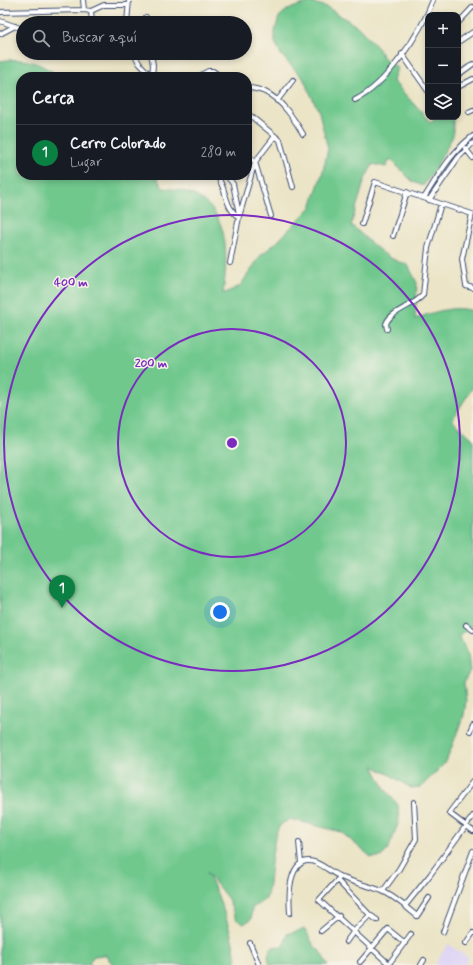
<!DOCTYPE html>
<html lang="es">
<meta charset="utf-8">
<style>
body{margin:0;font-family:Mynerve,sans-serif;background:#242831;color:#f1f3f6}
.controls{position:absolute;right:12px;top:12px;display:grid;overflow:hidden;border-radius:8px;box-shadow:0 2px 6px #0003}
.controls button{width:36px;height:36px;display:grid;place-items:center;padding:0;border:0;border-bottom:1px solid #363941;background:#171b24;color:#f1f3f6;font:20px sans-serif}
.you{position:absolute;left:220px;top:612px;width:14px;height:14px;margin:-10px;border:3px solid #fff;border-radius:50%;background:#1a73e8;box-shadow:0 0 0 6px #1a73e833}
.badge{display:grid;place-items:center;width:26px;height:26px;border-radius:50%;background:#0b8043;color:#fff;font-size:13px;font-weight:700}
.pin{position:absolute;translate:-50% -33px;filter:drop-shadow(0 1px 2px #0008)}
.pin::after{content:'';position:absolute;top:21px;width:14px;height:12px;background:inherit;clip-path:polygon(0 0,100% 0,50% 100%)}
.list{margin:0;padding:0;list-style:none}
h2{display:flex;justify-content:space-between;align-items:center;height:52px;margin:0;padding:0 16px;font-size:17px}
h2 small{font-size:13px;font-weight:400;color:#9ea1a6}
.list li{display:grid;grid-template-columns:26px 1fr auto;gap:12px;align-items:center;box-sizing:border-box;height:56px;padding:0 16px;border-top:1px solid #363941}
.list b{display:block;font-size:15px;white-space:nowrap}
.list p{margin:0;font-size:13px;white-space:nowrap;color:#9ea1a6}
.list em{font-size:13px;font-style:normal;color:#9ea1a6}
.icon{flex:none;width:22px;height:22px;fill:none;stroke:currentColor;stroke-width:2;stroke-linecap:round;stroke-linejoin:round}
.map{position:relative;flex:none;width:473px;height:965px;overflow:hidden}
.search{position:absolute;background:#171b24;box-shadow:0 2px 6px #0003;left:16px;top:16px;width:236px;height:44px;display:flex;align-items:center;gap:10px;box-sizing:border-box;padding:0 14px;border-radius:22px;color:#9ea1a6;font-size:15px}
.panel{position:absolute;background:#171b24;box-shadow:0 2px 6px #0003;left:16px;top:72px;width:236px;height:108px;border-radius:16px}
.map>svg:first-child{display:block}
.built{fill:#ded5f5}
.green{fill:#70c88d;stroke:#467c76}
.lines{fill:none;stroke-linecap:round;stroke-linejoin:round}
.street-casing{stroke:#3a4a6e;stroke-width:6}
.street{stroke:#fff;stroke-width:4}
.ring{fill:none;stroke:#7b2cbf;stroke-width:2}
.centre{fill:#7b2cbf;stroke:#f7f3e8;stroke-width:2}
.ring-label{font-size:12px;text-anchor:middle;font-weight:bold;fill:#7b2cbf;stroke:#f7f3e8;stroke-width:3;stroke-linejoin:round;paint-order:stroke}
</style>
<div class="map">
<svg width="473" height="965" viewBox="0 0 473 965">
<rect width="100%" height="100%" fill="#f7f3e8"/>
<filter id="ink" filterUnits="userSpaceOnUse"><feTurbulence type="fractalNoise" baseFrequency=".025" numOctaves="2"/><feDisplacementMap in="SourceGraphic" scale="8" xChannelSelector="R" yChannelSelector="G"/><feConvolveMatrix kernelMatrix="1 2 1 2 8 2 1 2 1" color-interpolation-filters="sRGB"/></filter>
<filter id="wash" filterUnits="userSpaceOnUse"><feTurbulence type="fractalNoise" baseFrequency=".012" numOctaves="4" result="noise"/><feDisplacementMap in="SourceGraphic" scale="16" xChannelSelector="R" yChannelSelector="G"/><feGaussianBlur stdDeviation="0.9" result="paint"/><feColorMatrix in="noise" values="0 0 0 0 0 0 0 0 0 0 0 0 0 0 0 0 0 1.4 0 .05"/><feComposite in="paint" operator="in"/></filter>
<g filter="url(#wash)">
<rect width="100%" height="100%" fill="#ebe4c6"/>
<path class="built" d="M448,944L469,958L465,965H435Z"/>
<path class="green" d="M310,2L327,7L358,27L378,48L383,57L397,68L393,81L430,122L436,117L453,118V136L435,169L423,186L413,182L390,159L386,167L373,164L365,179L351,225C370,241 384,259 408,265L417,283L415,319C433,312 454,305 473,311V387L452,420L473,439V625L459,635L468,655L470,671L464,682L466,701L464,715L446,762L421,787L411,788L392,776L373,766L385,789L398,805L399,821L388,850L381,857H371L341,832L290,819C287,821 282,823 280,826C271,836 271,883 266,899L252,908L251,919L244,924L236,919L228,899L207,872C221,899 233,935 237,965H113L106,955L94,956L89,962L91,965H0V61C26,57 39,62 60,77H21V175H155L163,188C228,192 230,242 223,294L240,286L261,255L277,242L311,207L323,171L328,149L319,112L303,78L281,55L275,42V31L279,17L287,10Z
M305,929L314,946L319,950L328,965H270L268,957L270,949L276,946L282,947L285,942L287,934Z"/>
</g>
<g filter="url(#ink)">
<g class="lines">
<g class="street-casing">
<path id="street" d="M83,0L84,10
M91,11L92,23
M0,12L84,10L91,11L104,5H127
M146,17L147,23
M0,21L23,29
M127,23L129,0
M458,23L473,7
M0,34L15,26
M458,42L473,32
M134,53L139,63L152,77
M151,53L153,65L152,77
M402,54L428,91
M458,75L473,64
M198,77L208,71H213L221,77
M247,87C253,89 260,89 265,92C282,100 294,119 303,134
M458,87L473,79
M355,100C386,85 421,33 433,0
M277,101L293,80
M469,112L473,110
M247,113L280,140L293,187
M465,148L473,158
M247,154L255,162L271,216
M216,175C227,187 224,208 239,217
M226,175L233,184L239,214
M424,198C438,176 451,152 473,136
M429,200L458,158L473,143
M362,224L375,182L472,214L462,259L466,286L473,288
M393,236L407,192
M230,263L239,217L255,162L275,136
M387,329L386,324C390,311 414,306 423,295L428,248L441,204
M466,625L473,630
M470,731L473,724
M473,781L449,813L473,831
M299,842L301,863
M340,877L319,900L390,965
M337,880L370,915L377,920
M383,891L399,869L416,839L414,802
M405,906L430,875L473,816
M290,913C289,900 288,870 303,862C315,857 328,871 339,876C352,883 368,885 382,891C394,896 406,907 417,916L429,898
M321,931L339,916
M443,932L473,851
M346,942L354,931L370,915
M250,943L259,965
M466,943L473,933
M360,962L388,929L405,943
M388,965L411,934
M421,965L424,960"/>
</g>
<use href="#street" class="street"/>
</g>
</g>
<g class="ring">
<circle cx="232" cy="443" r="114"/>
<circle cx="232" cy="443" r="228"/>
</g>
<circle cx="232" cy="443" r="6" class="centre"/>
<g class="ring-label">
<text x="71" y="286">400 m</text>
<text x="151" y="367">200 m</text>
</g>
</svg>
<div class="controls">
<button>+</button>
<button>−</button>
<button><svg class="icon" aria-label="layers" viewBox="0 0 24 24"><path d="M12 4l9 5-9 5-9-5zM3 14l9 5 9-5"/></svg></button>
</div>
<div class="you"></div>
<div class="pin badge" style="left:62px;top:608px">1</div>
<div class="search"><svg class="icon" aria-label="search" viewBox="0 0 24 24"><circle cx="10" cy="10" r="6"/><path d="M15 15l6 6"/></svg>Buscar aquí</div>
<section class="panel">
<h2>Cerca<small></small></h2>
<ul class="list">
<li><span class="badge">1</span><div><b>Cerro Colorado</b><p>Lugar</p></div><em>280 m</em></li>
</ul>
</section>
</div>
